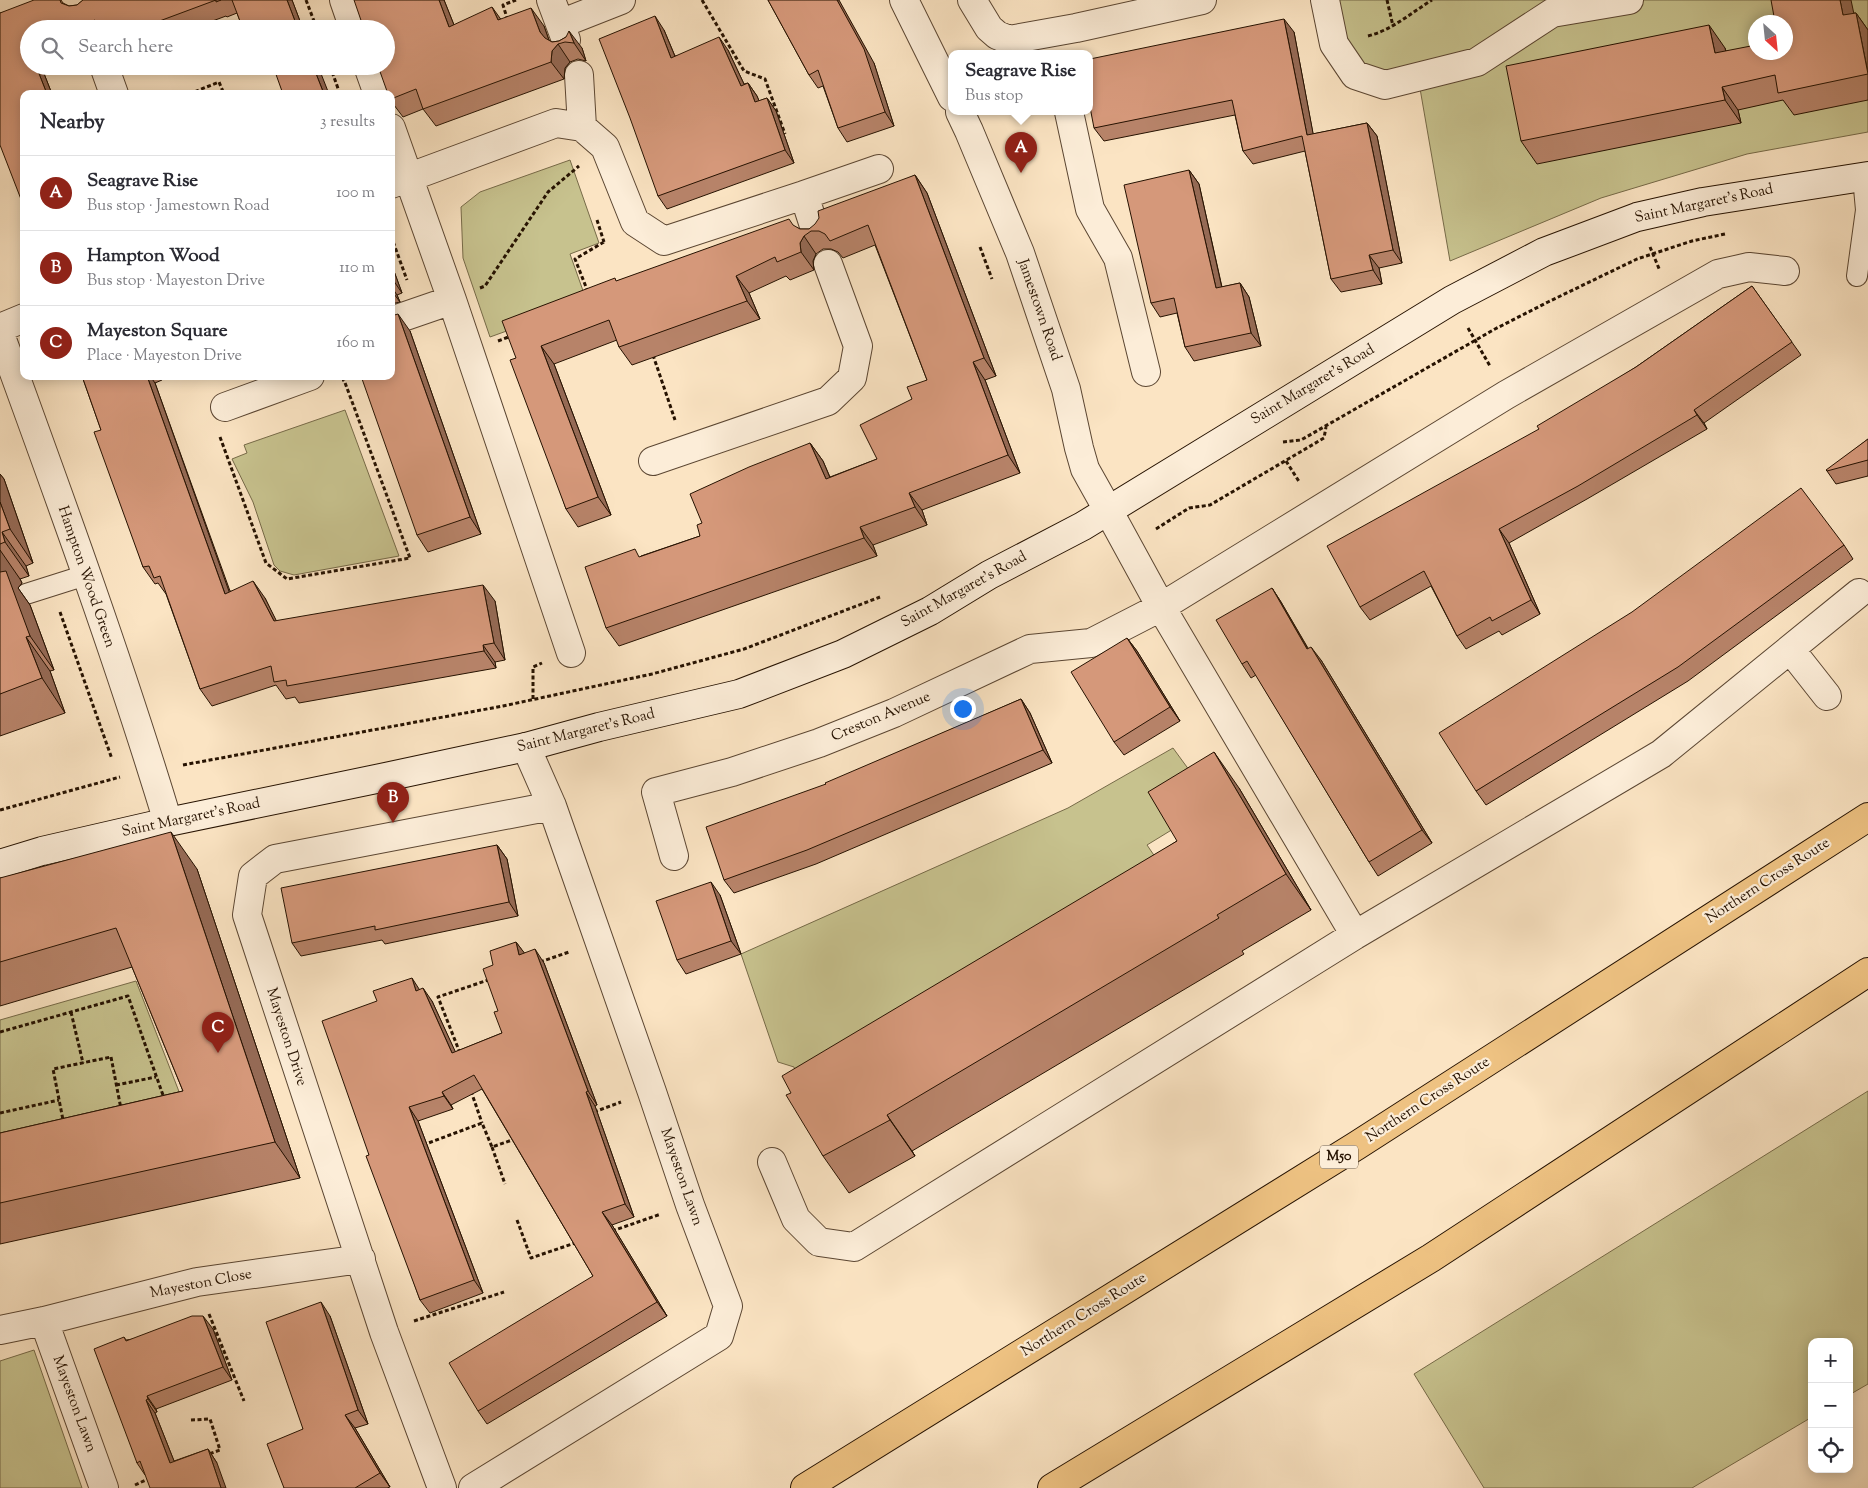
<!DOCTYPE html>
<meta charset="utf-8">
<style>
body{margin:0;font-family:"Sorts Mill Goudy",serif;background:#f7f7f7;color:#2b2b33}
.controls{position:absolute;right:15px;bottom:15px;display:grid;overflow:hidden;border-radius:10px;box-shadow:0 2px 12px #0003}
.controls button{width:45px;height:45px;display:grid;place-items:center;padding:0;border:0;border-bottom:1px solid #e1e1e2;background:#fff;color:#2b2b33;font:25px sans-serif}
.compass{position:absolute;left:1748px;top:15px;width:45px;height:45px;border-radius:50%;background:#fff;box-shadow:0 2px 12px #0003;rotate:153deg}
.you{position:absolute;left:962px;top:708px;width:18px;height:18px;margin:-12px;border:4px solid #fff;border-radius:50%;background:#1a73e8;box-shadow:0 0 0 8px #1a73e833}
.badge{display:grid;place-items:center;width:32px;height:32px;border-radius:50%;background:#8f2418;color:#fff;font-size:16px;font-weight:700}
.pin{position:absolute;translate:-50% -41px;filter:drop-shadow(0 1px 2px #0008)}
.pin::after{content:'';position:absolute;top:26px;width:18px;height:15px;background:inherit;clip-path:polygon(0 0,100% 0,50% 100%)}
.popup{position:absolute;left:948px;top:50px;width:145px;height:65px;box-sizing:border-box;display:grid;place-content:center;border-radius:10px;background:#fff;filter:drop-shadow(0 1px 4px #0005);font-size:16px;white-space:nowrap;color:#7c7c81}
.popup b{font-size:19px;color:#2b2b33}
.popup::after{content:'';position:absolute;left:50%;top:100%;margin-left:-10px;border:10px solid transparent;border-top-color:#fff}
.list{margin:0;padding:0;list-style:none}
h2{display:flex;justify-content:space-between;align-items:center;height:65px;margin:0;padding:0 20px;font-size:21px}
h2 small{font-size:16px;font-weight:400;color:#7c7c81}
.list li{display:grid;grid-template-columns:32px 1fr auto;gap:15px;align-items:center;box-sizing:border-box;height:75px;padding:0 20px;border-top:1px solid #e1e1e2}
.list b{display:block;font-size:19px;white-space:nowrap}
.list p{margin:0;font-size:16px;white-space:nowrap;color:#7c7c81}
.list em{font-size:16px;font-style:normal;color:#7c7c81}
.icon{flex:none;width:28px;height:28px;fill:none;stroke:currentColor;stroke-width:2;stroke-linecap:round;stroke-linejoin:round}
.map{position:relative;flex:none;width:1868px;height:1488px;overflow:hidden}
.search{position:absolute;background:#fff;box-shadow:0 2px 12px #0003;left:20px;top:20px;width:375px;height:55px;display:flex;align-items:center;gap:12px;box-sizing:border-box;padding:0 18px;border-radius:28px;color:#7c7c81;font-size:19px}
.panel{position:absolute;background:#fff;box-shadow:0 2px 12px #0003;left:20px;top:90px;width:375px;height:290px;border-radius:10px}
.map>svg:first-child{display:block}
.green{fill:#c7c28e;stroke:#766a48;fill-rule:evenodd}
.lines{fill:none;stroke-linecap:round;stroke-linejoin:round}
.service-casing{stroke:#5b4632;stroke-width:22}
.minor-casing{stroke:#5b4632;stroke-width:30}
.tertiary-casing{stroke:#5b4632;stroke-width:30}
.secondary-casing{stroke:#261201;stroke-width:30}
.motorway-casing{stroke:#261201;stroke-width:30}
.path{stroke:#261201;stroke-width:3;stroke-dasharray:4 2.5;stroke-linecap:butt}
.service{stroke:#fcedd8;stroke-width:20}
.minor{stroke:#fcedd8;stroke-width:28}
.tertiary{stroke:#fcedd8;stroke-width:28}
.secondary{stroke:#fcedd8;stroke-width:28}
.motorway{stroke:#eec282;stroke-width:28}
.wall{fill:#b78369;stroke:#261201}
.shaded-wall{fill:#956a55;stroke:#261201}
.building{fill:#d5987a;stroke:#261201}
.labels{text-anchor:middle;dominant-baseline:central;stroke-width:4.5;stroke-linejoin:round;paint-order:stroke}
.shield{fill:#fcedd8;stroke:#665442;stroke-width:1}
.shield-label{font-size:14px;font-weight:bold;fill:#261201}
.street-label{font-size:15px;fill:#261201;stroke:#fcedd8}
</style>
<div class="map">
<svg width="1868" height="1488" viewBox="0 0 1868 1488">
<rect width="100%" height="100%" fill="#fbe4c3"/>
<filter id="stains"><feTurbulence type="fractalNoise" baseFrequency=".004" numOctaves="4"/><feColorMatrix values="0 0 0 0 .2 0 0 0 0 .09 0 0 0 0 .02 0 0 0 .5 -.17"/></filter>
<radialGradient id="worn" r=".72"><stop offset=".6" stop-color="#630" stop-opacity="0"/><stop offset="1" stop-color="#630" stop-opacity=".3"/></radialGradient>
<path class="green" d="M1325,0H1868V132L1747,154L1601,198L1450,261L1418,77L1355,75ZM1756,22H1786V52H1756Z
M570,160L599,243L570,254L587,302L490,337L463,258L461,207L480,192Z
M345,410L399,556L294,575L280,571L274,565L253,502L232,459L247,453L244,445Z
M1173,748L1214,804L1147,845L1179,892L807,1112L794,1067L778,1062L741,954L1068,808Z
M136,981L192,1125L0,1169V1020Z
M1868,1091V1384L1849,1395V1342H1812V1417L1692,1488H1484L1414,1374Z
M34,1350L82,1488H0V1361Z"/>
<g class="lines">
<g class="service-casing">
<path id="service" d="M1857,276L1866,210L1863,177
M26,594L86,575"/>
</g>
<g class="minor-casing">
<path id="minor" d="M344,0L354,29
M551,0L566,40
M972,0L989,28L997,35L1009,40L1076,28L1202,0
M1325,0L1334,44L1355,75L1385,85L1477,62L1552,13L1629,0
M560,24L621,0
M104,66L114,94
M368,66L378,94
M579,75L582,127
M1069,112L1090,209L1118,258L1146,372
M391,128L452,300L571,653
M391,184L556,123L582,127L605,147L635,222L664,241L804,195L816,232
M804,195L879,169
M391,321L452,300
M0,328L24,318
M0,334C59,496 118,657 168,822
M225,407L310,376
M653,461L828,401L852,378L858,346L828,264
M1108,510L1161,607L1355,935
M1790,649L1827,696
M674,856L656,792L732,772L819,743L894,713L1030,649L1091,643L1161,607L1506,395L1718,274L1749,267L1785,271
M772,1162L796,1219L819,1242L854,1247L1355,935L1661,754L1859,593
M44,1321L104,1488
M0,1330L44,1321L197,1282L361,1259
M442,1488L384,1332L247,915L253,876L275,859L552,806
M473,1488L719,1336L728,1306L690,1205L652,1092L552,806L526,747"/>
</g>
<g class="tertiary-casing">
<path id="tertiary" d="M904,0L952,97
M960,112L969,131L1020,253L1066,389L1079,448L1085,469L1108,510"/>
</g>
<g class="secondary-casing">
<path id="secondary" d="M0,864L42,851L168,822L381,778L526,747L599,727L739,694L843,654L930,611L989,575L1083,526L1452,300L1544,252L1637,217L1703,202L1868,176"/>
</g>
<g class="motorway-casing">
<path id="motorway" d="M805,1488L1356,1146L1868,817
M1052,1488L1431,1258L1868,972"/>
</g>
<path class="path" d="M306,0L317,29
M702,0L744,71L765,79L785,134
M1387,0L1393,26
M505,19L507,18L503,5L516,0
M1368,36C1392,30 1411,13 1432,0
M330,66L340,94
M189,94L219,82L224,94
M597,220L604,242
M391,236L407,280
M980,247L992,279
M1650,247L1660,271
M480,288L485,286L548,192L579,166
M588,292L575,259L604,242
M1468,328L1490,366
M498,341L511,336
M653,355L675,420
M220,437L266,563L287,579L410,558L344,380H342
M1283,442L1301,440L1495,329L1548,302L1637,259L1692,241L1725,234
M1286,461L1300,483
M1156,529L1189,508L1210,505L1324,438L1326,427
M60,612L112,759
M533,699V667L542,663
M183,765L503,706L652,674L744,649L880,597
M0,810L120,777
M540,962L569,952
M71,1012L83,1063
M0,1032L128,996L164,1098
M460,1053L438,997L491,979
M111,1057L122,1114L64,1125L53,1069Z
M116,1085L156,1077
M471,1091L482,1123
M594,1112L621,1102
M0,1113L59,1100
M423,1145L482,1123L492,1147L515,1139
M492,1147L505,1184
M517,1220L531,1258L575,1243
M612,1231L661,1214
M209,1314L244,1401
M414,1321L504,1292
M191,1420L210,1419L220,1450L209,1454
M135,1485L150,1478"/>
<use href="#service" class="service"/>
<use href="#minor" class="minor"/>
<use href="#tertiary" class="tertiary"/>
<use href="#secondary" class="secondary"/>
<use href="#motorway" class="motorway"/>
</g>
<path class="wall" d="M61,0L63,3L69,6L77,5L83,0H292L303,29H243L237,13L227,17L226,16L191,29H29V66H41L52,94H24L0,13Z
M444,0L454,25L500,19L544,26L549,40L552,42L559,41L566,37L582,48L586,61L578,59L570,62L565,68L564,79L436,126L423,109L403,117L391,101V94Z
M768,0L874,63L894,126L847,142L838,128L823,86L818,88L809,75Z
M1854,13H1856L1868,30V100L1794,115L1783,100L1738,110L1741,123L1537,164L1521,141L1725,48L1726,51L1786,52Z
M664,30L675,56L728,50L744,84L748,83L757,96L759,101L767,98L776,111L794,163L667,209L658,196Z
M1294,32L1313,134L1367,123L1377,136L1402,263L1379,268L1382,284L1341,292L1331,279L1305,151L1253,164L1243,151L1235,115L1104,141L1094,128Z
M262,66H269L263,69Z
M1189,170L1199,184L1222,287L1240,283L1249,297L1261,346L1194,361L1185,347L1177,313L1160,317L1151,303Z
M915,175L927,193L996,376L985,380L1020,473L922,510L927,525L873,545L877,556L619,646L606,628L641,556L700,536L702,523L810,443L823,461L830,477L877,459L912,399L927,380L875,245L843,258L838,252L831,249H823L816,254L813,261L814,270L790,280L786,276L749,293L760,319L632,365L619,347L617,340L554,364L611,515L578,527L566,509L516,358L617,281L793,226L800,229H809Z
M391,263L402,293L397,295L400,302L391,304Z
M1752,286L1801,355L1704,423L1707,429L1587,499L1509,543L1540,614L1502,635L1499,631L1466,649L1457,636L1431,586L1370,620L1360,607L1539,429L1636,367Z
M410,331L481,534L428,552L417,535Z
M82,376H160L162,380L155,383L230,591L265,598L276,621L495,601L505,660L495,662L496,668L299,703L295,697L286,699L276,685L212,706L200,689L166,594L158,583L155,584L143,567L101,430Z
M1868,439V476L1836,484L1827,471Z
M0,474L4,479L33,563L26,566L29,576L20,579L22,583L18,588L30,605L54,670L50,671L65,713L0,736Z
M1844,545L1853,559L1688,681L1486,805L1476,791Z
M1272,588L1281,602L1308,648L1321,660L1432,843L1378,876L1369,862L1256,675L1251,678L1242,664Z
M1127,638L1137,651L1180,721L1124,755L1114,742Z
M1021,699L1030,713L1052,763L816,864L734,893L724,880L826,784Z
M1239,788L1311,910L1242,951L1244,954L912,1151L915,1156L849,1193L823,1156L791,1093L1177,841Z
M497,845L507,859L518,916L385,944L382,940L301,956L292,943Z
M197,869L300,1178L0,1244V1133L183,1091L132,967L0,1006V878Z
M720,895L741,954L686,974L677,960Z
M516,942L524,953L544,963L597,1105L595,1106L634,1217L612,1225L667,1316L487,1424L478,1411L593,1276L482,1089L451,1105L453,1109L418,1121L483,1293L430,1313L420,1300L369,1155L419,989L432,1001L455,1052L502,1033L493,965Z
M330,1316L368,1424L355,1428L390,1487L387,1488H284L303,1429Z
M213,1329L232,1380L156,1409L157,1412L155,1413L174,1461L208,1449L217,1463L145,1475L137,1463L124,1337L126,1340Z"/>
<path class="shaded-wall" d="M287,0H292L303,29H298Z
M439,0H444L462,45L449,27Z
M837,0H839L874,63L894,126L885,112Z
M1840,0H1851L1859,38L1843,15Z
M492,7L505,25L498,20Z
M531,8L544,26L552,49L540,32Z
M1856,13L1868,30V73Z
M655,16L664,30L681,71L671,58Z
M1284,19L1294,32L1316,149L1307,135Z
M1709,25L1725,48L1731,76L1715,53Z
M569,31L582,48L586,61L574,43Z
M719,37L728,50L751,99L741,86Z
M558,44L570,62L565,68L564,79L551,62L552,51Z
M36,66H41L52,94H47Z
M313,66H318L329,94H324Z
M748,83L757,96L765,115L755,102Z
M1722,87L1738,110L1741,123L1725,100Z
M767,98L776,111L794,163L785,150Z
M1367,123L1377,136L1402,263L1393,250Z
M1189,170L1199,184L1225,302L1216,288Z
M915,175L927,193L996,376L984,358Z
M804,236L816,254L813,261L814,270L801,252L800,243Z
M1369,255L1379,268L1382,284L1373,270Z
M391,263L402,293L391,277Z
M736,276L749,293L760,319L747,301Z
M1240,283L1249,297L1261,346L1251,333Z
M391,286L397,295L400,302L391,290Z
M398,314L410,331L481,534L470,517Z
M541,346L554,364L611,515L598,497Z
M973,362L985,380L1020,473L1008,455Z
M147,376H150L155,383L236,611L225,594Z
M1694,410L1704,423L1707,429L1697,415Z
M810,443L823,461L838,497L826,479Z
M0,474L4,479L33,563L10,529L0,502Z
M909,493L922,510L927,525L915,507Z
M860,527L873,545L877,556L864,538Z
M1499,529L1509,543L1540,614L1531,600Z
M2,532L26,566L29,576L5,542Z
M0,550L20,579L22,583L18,588L30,605L54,670L30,636L0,577Z
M253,581L265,598L285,638L274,621Z
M483,585L495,601L505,660L494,643Z
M1272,588L1281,602L1316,663L1307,649Z
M26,637L50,671L65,713L42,678Z
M1127,638L1137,651L1180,721L1170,707Z
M483,645L495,662L496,668L484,651Z
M1311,647L1321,660L1432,843L1422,830Z
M1021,699L1030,713L1052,763L1043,750Z
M1214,752L1239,788L1311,910L1286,874Z
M171,832L197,869L300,1178L275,1142Z
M497,845L507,859L518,916L509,902Z
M711,882L720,895L741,954L731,941Z
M516,942L526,955H519Z
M535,949L544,963L597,1105L588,1091Z
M412,978L421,992L416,991Z
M423,988L432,1001L462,1066L452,1053Z
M442,1092L451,1105L453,1109L444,1096Z
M586,1092L595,1106L634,1217L625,1204Z
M409,1107L418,1121L483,1293L474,1280Z
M887,1115L912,1151L915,1156L890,1120Z
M602,1212L612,1225L667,1316L657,1302Z
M321,1302L330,1316L368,1424L358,1410Z
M203,1316L213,1329L232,1380L223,1367Z
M147,1396L156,1409L157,1412L148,1399Z
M146,1400L155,1413L180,1476L170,1463Z
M345,1415L355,1428L390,1487L380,1473Z
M208,1449L217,1463L226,1488H221Z"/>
<path class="building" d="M34,0H60L61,3L69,6L77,5L83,0H221L216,2V0L138,29H98L95,20L70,29H29V44H28L29,46V66H36L47,94H24V207L0,145V13Z
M232,0H287L298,29H243Z
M354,0H439L449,27L492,7L498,20L531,8L540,32L545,38L552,42L559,41L566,37L569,31L574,43L565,42L558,44L552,51L551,62L423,109L416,89L391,99V94H388L378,66H386V29H364Z
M768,0H837L864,49L885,112L838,128L818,70L809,75Z
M1771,0H1840L1843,15L1856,13L1868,74L1778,93L1775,75L1722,87L1725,100L1521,141L1506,66L1709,25L1715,53L1756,45V52H1786V22H1775Z
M655,16L671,58L719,37L741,86L748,83L755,102L767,98L785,150L658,196L630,118L599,39Z
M1284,19L1307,135L1367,123L1393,250L1369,255L1373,270L1331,279L1302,136L1243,151L1232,100L1094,128L1090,107V59Z
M273,66H313L324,94H283Z
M1189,170L1216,288L1240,283L1251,333L1185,347L1174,298L1151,303L1124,185Z
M915,175L984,358L973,362L1008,455L909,493L915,507L860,527L864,538L606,628L585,567L635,549L639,557L700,536L697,525L702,523L690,494L749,467L810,443L826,479L877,459L860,425L912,399L907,387L927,380L868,225L830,241L825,234L819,231H811L804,236L800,243L801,252L777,262L775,257L736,276L747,301L619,347L609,320L541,346L598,497L566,509L510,360L516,358L502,321L615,278L616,281L789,219L793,225L800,229H809L815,224L819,218L818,211Z
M1752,286L1792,342L1694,410L1697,415L1578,486L1499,529L1531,600L1492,621L1490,617L1457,636L1424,571L1360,607L1327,546L1539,429L1537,426L1636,367Z
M398,314L470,517L417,535L361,376H391V316Z
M82,376H147L225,594L253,581L274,621L483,585L494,643L483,645L484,651L287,686L286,680L274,682L271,666L200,689L160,576L154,578L149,566L143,567L94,432L101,430Z
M1868,439V460L1827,471L1826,470Z
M1801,488L1844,545L1678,667L1476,791L1439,733L1632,612Z
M0,502L10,529L2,532L5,542L0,544Z
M6,571L30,636L26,637L42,678L0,694V572Z
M1272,588L1307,649L1311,647L1422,830L1369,862L1247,661L1242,664L1216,620Z
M1127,638L1170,707L1114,742L1071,672Z
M1021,699L1043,750L807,850L724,880L706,827L826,784L825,783Z
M1214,752L1286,874L1217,915L1219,918L887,1115L890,1120L823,1156L786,1095L791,1093L782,1076L1177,841L1148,792Z
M171,832L275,1142L0,1203V1133L183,1091L116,928L0,962V878Z
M497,845L509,902L375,930V926L292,943L281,888Z
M711,882L731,941L677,960L656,901Z
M516,942L519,955L535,949L588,1091L586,1092L625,1204L602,1212L657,1302L478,1411L449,1363L593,1276L474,1075L442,1092L444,1096L409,1107L474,1280L420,1300L366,1156L369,1155L322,1021L377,1001L373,991L412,978L416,991L423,988L452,1053L502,1033L494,1012L498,1011L483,969L493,965L490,951Z
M321,1302L358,1410L345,1415L380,1473L355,1488H284L267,1444L303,1429L266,1322Z
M192,1316H203L223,1367L147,1396L148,1399L146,1400L170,1463L208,1449L221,1488H150L140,1461L137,1463L94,1349L124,1337L126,1341Z"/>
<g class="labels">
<rect class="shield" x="1320" y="1145.5" width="38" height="23" rx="4"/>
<g class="shield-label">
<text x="1339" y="1157">M50</text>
</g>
<g class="street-label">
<text transform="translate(1704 204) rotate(-12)">Saint Margaret's Road</text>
<text transform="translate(1039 310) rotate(71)">Jamestown Road</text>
<text transform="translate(1313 385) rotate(-31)">Saint Margaret's Road</text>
<text transform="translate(86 577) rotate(71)">Hampton Wood Green</text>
<text transform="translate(964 590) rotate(-29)">Saint Margaret's Road</text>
<text transform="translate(881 717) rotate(-23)">Creston Avenue</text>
<text transform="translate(586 731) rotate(-14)">Saint Margaret's Road</text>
<text transform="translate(191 818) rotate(-12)">Saint Margaret's Road</text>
<text transform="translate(1768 881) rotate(-33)">Northern Cross Route</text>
<text transform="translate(286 1037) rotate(72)">Mayeston Drive</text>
<text transform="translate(1428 1100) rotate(-33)">Northern Cross Route</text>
<text transform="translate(681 1177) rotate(71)">Mayeston Lawn</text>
<text transform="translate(201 1284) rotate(-11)">Mayeston Close</text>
<text transform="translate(1084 1315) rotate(-32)">Northern Cross Route</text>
<text transform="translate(74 1404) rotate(70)">Mayeston Lawn</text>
</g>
</g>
<rect width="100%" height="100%" filter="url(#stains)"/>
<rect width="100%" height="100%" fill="url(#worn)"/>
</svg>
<div class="controls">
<button>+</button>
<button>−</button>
<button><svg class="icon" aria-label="locate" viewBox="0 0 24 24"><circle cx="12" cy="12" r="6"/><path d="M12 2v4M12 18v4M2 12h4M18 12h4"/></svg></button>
</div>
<svg class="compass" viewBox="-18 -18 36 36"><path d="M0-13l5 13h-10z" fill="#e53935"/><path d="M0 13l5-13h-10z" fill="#7c7c81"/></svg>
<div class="you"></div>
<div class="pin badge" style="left:1021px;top:173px">A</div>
<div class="popup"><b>Seagrave Rise</b>Bus stop</div>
<div class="pin badge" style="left:393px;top:823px">B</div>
<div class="pin badge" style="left:218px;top:1053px">C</div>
<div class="search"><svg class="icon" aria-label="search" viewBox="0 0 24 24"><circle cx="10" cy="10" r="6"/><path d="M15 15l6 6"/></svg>Search here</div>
<section class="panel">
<h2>Nearby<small>3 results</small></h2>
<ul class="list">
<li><span class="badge">A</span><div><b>Seagrave Rise</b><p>Bus stop · Jamestown Road</p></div><em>100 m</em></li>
<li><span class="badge">B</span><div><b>Hampton Wood</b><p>Bus stop · Mayeston Drive</p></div><em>110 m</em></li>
<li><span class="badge">C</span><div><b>Mayeston Square</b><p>Place · Mayeston Drive</p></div><em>160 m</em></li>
</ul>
</section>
</div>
